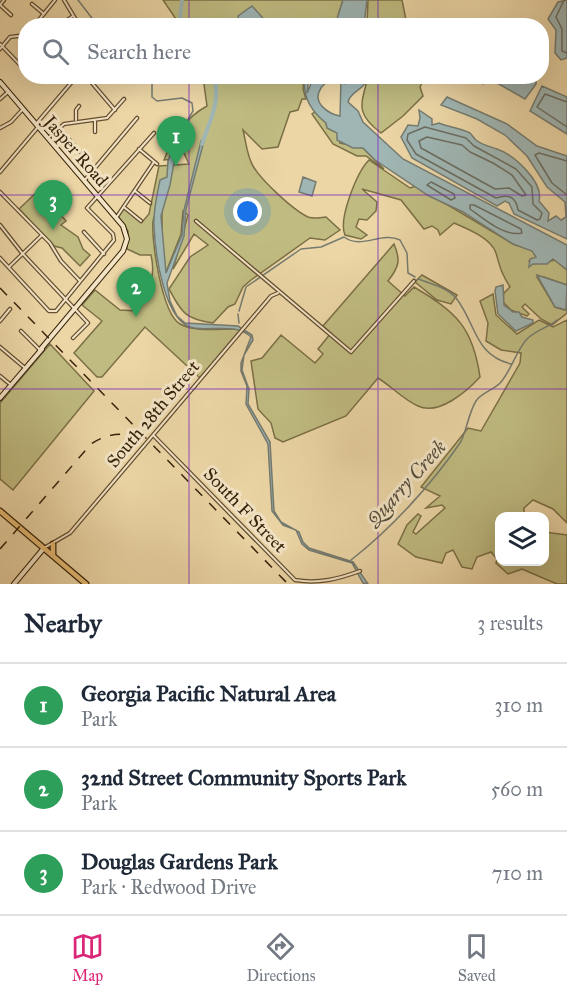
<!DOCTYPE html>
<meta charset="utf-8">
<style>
body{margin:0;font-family:"IM FELL Great Primer",serif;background:#f2f2f3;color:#1f2937}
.controls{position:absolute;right:18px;bottom:18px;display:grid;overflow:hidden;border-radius:12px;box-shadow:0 6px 24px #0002}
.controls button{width:54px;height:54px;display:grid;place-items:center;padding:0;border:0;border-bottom:2px solid #e0e1e3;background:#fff;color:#1f2937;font:30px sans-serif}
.you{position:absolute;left:248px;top:212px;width:21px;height:21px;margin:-15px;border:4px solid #fff;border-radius:50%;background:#1a73e8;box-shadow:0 0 0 9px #1a73e833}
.badge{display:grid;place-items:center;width:39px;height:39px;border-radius:50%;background:#db2777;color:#fff;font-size:20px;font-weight:700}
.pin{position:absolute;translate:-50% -50px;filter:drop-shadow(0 2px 3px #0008)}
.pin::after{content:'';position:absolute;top:32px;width:21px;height:18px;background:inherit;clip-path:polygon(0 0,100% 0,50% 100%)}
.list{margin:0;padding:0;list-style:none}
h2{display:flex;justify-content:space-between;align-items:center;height:78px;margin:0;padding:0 24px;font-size:26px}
h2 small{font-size:20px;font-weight:400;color:#747a83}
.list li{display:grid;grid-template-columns:39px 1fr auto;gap:18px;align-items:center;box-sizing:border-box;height:84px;padding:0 24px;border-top:2px solid #e0e1e3}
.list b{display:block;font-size:22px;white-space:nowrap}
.list p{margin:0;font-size:20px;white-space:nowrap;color:#747a83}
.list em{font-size:20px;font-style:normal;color:#747a83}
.icon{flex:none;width:33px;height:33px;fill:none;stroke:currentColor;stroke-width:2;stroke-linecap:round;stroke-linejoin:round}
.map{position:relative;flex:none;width:567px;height:584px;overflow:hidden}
.search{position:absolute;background:#fff;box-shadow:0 6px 24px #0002;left:18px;right:18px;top:18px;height:66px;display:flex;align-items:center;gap:15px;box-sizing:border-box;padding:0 21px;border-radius:24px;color:#747a83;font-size:22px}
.sheet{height:330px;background:#fff}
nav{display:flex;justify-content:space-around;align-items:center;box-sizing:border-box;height:84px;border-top:2px solid #e0e1e3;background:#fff;font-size:16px;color:#747a83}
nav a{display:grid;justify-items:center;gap:3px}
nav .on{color:#db2777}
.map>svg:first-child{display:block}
.green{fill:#c0bc81;stroke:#7b6f46;stroke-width:1.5}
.water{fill:#9fb6b4;stroke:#757b70;stroke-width:1.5}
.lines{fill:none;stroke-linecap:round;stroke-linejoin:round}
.shore{stroke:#6a6c60;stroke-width:1.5}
.stream{stroke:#757b70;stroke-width:1.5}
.river{stroke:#9fb6b4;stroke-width:4}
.street-casing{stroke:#644f32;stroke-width:4.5}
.secondary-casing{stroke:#36220b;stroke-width:6}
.primary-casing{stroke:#36220b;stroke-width:7}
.street{stroke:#f3e4c5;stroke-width:2}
.secondary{stroke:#f3e4c5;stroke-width:4}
.primary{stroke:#e6bb73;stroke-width:4.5}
.rail{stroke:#36220b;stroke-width:1.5;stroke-dasharray:10 10;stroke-linecap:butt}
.grid{fill:none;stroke:#7b2cbf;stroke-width:1.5;stroke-opacity:0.55}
.labels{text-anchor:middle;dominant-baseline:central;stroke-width:6;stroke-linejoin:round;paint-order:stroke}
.street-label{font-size:18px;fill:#36220b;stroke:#f3e4c5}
.water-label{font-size:20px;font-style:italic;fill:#564e3e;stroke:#f3e4c5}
</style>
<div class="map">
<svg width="567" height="584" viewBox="0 0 567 584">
<rect width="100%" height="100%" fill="#ecd6a6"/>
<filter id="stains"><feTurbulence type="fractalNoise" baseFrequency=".00333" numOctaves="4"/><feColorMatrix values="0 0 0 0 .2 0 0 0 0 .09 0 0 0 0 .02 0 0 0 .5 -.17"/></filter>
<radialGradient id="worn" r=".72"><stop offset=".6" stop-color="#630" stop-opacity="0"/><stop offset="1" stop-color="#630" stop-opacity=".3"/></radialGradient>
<path class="green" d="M163,0H343L335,26L180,25Z
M368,0H402L407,25L367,26Z
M203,77H304L303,89L306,99H302L298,110L290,112L278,147L262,149L243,130C246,142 247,156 253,166C261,180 293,210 308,217C313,219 320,218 326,217L340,230L325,240L310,238L251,280L243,287L235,304L228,307L213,323C185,319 182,313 169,289L190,257L208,245L194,234L173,269L188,215L183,211L181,234L166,272L162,248V205C158,210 154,214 153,221C151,240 162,314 180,324C196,333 223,328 241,329L200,378L145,327L102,377H97L74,353L102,321L82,305L95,290L120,310L138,311C150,294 156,276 151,255H140L127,249L128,231L116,215L124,206L143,221L149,214L159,166L189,164L183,151L176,159L164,160C172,138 185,118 207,106Z
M425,77L420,87L423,96L403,116L381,133C355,113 361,105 368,77Z
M315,112L326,123L327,128L338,133L340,143L363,148L384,169L366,156H357L333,144L312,114Z
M369,160L410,188L416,186L513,244L532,250L536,257L529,261L533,264L556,260L567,270V285L544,277H537L555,307L565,310L567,307V313L552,325L541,319L525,304L522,307L529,314L527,316L511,310L502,301L504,293L510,287C501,273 500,267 496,253C491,238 466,228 454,223L440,235L438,230L432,226L424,229L401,200L362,189L377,202L376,211L367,220L359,219L356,227L367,235L361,239L345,235C338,219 357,172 369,160Z
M39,190L66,221L61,225L78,237L83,249L90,255L80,266L62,248L54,246L19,209Z
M394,244C401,260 399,267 388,281L405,296L414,287C456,312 473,327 480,377C467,391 439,416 418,406C404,400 391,386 378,378L346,416L283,442L275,438L271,423L258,409L251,361L262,358L281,335L315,363L323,354L318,349L331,333L323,326Z
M422,275L457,295L451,304L437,300L415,282Z
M493,294L496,315L517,334L539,320L553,327L567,320V523L553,509L533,500L524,508V516H500V562H544L545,532L567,535V584H557L522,569L508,574L496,563L497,559L491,552L477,557L472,569L462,567L453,550L446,553L442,563L416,557L398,544L407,525L418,514L421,516L413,532L416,534L445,508L442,505L426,508L440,496L421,487L468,428L481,431L520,363L521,353L501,350L486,341L488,323L480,301Z
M50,344L94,391L13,490L0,479V403Z"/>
<path class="water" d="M343,0H367L364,25H335Z
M567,0V58L561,60L555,53L556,30L548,19L558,2Z
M252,6L269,25H240L238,16Z
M305,77H309L307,93L314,77H330C328,82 324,84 321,88C311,103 329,114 340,116L341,80L345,84L351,77H367C366,90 351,90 348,102L358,111L363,122L403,159L567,245V270L553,259L547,264H533L529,267L530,259L536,257L532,251L513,244L463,212L429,196L375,160L363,148H353L337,140V133L327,128L326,123C311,111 302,96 305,77Z
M470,77H528L536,81V84L525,99L492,80L483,84Z
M542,86L567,97V134L530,111Z
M447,97L507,124L537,146L567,156V239L514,214L509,203L505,201L497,206L412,158L401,137L408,125L418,126L420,118L419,110L432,119V125L439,123C448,127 461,128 470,133C472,135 474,138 476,140C482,145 491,147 497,149C514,155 544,182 539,201L549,213L548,221L556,216L561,220L566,217L565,202L547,187L527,156L505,135L477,119L441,105Z
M180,130L170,185L161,216L166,273L182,235L184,210L201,141H204L186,209L184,236L167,283L170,301L177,316L185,323L238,326L252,335L253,340L244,355L242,370L249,389L248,404L270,442L274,511L281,522L299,532L303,542L309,548L353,562L368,584L363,583L352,563L309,550L302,544L296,530L283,525L272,511L268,444L246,404L247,386L241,371V363L251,337C236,323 213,331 194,328C164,324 155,252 154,226C153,211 157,195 160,180L167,177L168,161Z
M303,177L316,182L312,196L299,192Z
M537,275L567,285L566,310L555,307Z
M503,285L504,305L513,312H519L522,317L533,320V323L516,331L498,314L495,291L496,287Z"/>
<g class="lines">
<path class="shore" d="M564,0L556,17L562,29V51L567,53
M567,102L545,94L537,107L567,127
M425,127L466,138L474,146L516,169L532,187L533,204L542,213L540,219L537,220L518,210C516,196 508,194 496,198L416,154L407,140L408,134Z
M427,137L462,145L470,152L493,163L512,175L526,195L522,196L509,188L495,189L421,148L419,141Z
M567,161L539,153L535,155L552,183L567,195
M431,182L454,194L455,198L451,200L427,185Z
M474,205L521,229L522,233C505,237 485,220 470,209V205Z"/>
<path class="stream" d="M78,0L98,26
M152,76V97L157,101L182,98L192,103L193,111L180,133
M418,279C429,283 448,288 456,298C476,323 474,355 511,364
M239,311L246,287L301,249L321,247L344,237C362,250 381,231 400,240L407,253L408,273L415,277
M238,314L239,323
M218,360L222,356
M207,374L208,372
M193,390L196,387
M186,398L188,396
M181,404L182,403
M174,412L177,409
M166,422L171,416
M351,560C391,529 431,485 460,443C466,434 468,414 476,401C481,393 494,390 501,382C512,369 516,351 527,339C537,329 548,328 557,320"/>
<path class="river" d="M182,0L180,17L188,26
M202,144C210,120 221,101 214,76"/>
<g class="street-casing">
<path id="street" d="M64,0L76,20
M32,4L44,14
M0,5L11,15
M0,5L4,0
M67,20L73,16
M34,26L55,0
M0,44L26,71
M0,49L10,37L26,35
M86,76L115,110
M118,76L120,78
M0,99L8,92
M76,120V110L79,106
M95,121V132
M36,124L77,76
M0,128L11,122L23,109
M59,128L80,152
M48,138L64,124L107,118L124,99
M139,149L157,164
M0,172L38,127
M84,181L137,118
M135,191L150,203
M0,192L50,243L61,261L80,281
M125,208L141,221
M116,218L154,162
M196,221L351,352L414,281
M0,225L22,253L88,323L73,338
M84,232L104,254
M0,258L49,311H56L114,240L113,234L87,208L154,133
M9,267L42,235
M0,321L10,309
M21,331L40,350
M0,347L25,368
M0,376L11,385
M153,435L295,580C319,584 338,579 360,571
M44,548L70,533L254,316L271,296L278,293"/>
</g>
<g class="secondary-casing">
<path id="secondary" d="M0,82L123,226L127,239L123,251L40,350
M0,398L42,349
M14,584L44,548"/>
</g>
<g class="primary-casing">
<path id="primary" d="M0,511L86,584
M53,555V544"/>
</g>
<use href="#street" class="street"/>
<use href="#secondary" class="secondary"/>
<use href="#primary" class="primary"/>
<path class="rail" d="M0,288L288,584
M0,549L91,444C109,432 128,431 146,442"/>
</g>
<path class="grid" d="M189,0V26M378,0V26M189,76V584M378,76V584M0,195H567M0,389H567"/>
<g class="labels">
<g class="street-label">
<text transform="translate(76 151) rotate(49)">Jasper Road</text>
<text transform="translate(153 414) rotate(-50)">South 28th Street</text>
<text transform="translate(245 510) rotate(46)">South F Street</text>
</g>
<g class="water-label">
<text transform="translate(406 483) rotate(-48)">Quarry Creek</text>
</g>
</g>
<rect width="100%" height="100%" filter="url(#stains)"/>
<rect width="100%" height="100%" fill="url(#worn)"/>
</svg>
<div class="controls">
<button><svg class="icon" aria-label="layers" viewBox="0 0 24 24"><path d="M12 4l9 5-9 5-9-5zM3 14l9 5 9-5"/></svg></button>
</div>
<div class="you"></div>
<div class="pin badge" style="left:176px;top:166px;background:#2e9e5b">1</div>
<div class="pin badge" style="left:136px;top:317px;background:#2e9e5b">2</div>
<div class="pin badge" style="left:53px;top:230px;background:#2e9e5b">3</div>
<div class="search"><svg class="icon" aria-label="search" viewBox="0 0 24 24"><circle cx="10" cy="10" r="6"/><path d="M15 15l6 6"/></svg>Search here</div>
</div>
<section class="sheet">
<h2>Nearby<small>3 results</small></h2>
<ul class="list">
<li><span class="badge" style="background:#2e9e5b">1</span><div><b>Georgia Pacific Natural Area</b><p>Park</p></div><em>310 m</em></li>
<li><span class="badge" style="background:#2e9e5b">2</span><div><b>32nd Street Community Sports Park</b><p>Park</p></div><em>560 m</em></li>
<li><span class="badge" style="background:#2e9e5b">3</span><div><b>Douglas Gardens Park</b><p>Park · Redwood Drive</p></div><em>710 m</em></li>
</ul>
</section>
<nav>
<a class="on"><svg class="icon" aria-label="map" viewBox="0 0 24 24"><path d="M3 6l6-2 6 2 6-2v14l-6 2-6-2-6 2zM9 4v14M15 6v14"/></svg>Map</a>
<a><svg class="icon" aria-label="directions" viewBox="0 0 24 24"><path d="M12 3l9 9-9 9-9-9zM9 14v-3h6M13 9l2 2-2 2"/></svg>Directions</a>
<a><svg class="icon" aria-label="saved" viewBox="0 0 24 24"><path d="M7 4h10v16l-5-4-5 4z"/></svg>Saved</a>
</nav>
